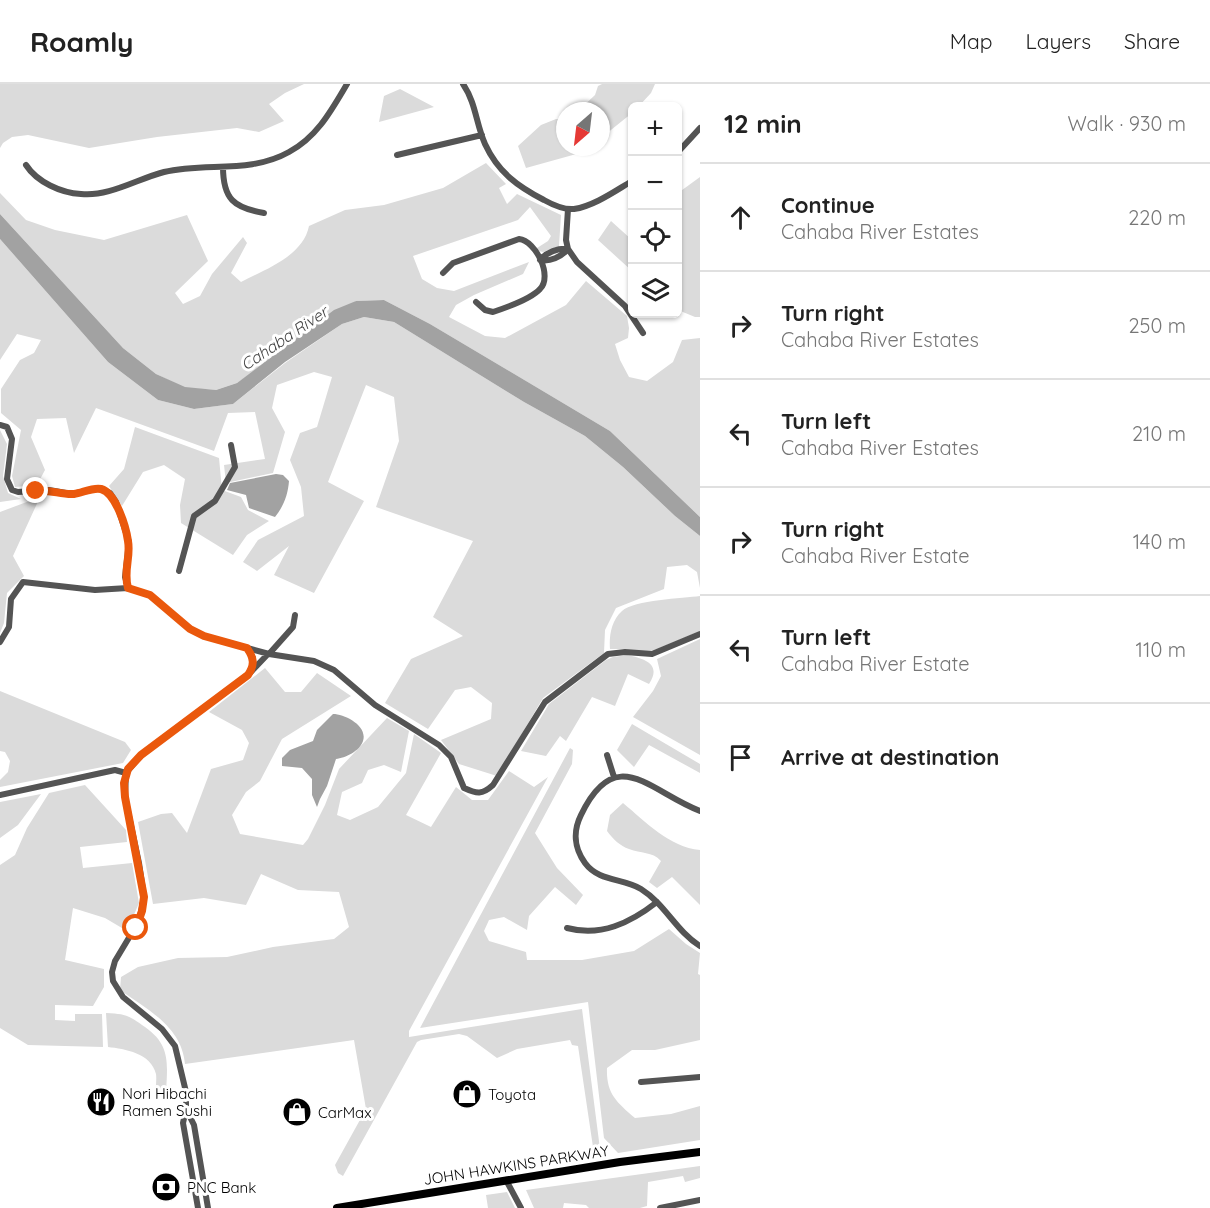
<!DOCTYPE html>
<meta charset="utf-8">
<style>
body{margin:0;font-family:Quicksand,sans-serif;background:#f2f2f2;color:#222}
.controls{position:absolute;right:18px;top:18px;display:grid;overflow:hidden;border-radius:9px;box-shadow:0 2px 4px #0004}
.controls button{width:54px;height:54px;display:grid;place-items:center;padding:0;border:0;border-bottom:2px solid #e0e0e0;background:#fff;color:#222;font:30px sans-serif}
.compass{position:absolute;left:556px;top:18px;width:54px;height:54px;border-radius:50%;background:#fff;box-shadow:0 2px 4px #0004;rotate:208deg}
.stop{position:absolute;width:18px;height:18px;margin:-14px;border:4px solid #ea580c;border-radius:50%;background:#fff}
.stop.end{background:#ea580c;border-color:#fff;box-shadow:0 2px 6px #0008}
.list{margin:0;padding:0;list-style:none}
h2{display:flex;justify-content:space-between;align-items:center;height:78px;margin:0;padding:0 24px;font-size:26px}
h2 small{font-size:20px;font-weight:400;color:#767676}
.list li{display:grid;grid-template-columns:39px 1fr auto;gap:18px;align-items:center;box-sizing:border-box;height:108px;padding:0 24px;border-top:2px solid #e0e0e0}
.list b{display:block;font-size:22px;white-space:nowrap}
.list p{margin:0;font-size:20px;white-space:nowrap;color:#767676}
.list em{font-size:20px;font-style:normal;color:#767676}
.icon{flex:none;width:33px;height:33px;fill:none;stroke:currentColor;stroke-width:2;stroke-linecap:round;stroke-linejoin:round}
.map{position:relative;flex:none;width:700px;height:1124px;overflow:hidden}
header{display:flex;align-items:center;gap:36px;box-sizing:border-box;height:84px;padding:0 30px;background:#fff;border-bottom:2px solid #e0e0e0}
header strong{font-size:28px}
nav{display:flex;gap:33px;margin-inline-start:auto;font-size:21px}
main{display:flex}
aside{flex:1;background:#fff}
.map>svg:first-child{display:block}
.green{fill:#dbdbdb}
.water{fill:#a2a2a2}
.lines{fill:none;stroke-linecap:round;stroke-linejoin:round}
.minor{stroke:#545454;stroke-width:6}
.major{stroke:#000;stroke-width:8}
.route{stroke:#ea580c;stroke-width:8}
.labels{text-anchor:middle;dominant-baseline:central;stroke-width:6;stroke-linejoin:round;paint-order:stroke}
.poi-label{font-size:15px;fill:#000;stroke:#fff;text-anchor:start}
.street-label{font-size:15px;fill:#000;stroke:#fff}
.water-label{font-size:16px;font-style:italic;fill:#434343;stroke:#fff}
</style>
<header>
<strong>Roamly</strong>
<nav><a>Map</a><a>Layers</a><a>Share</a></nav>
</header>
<main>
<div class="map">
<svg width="700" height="1124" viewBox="0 0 700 1124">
<rect width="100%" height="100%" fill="#fff"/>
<path class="green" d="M0,0H304L285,9L269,20L284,37L259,48L237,44L157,53L89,64L28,51L12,53L3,59L0,64Z
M602,0H655L651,9L639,22H632V29L601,54V27H578L595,11L598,2Z
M400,5L434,23L379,38L384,12Z
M556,35L565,36V63H588L580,69L526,84L518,62L541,41Z
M486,79L506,100L499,104L507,120L517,110L561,131L559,162L543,168L539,167L537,164L548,157L551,152L530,123L518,136L413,172L422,195L437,204L454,207L529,178L523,190L474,211L456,221L449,233L485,252L505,254L566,221L586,197L627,232L629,244L628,254L615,260L620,276L629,293L647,297L673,278L682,256L700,254V433L610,347L430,240L384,216L356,217L237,299L216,306L185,304L156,290L123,264L0,130V109L26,136L55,146L104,156L187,131L208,177L175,209L183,220L200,212L212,190L243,153L247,159L231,189L241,198C266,185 303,172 309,142L345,126L384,121L443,104Z
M700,93V233H695L678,226V109Z
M611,137L632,156V187L598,156Z
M0,155L108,278L158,316L194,325L233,320L285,279L342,240L364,233L394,238L524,318L585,352L623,383L675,432L700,452V504L697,488L687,481L667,483L664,505L616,524L605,546L604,569L543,614L497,692L459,680L441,656L491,635L492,619L471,603L455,606L428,645L385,619L411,575L463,552L433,533L473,457L376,423L399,357L394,313L366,301L328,398L364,417L314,509L274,491L289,462L257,487L243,478L258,456L304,432L301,403L290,376L300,349L317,343L332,293L314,288L277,301L272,324L285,348L273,389L226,399L224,381L265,375L255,328L228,329L214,367L96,324L74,369L66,334L37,335L31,353L45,386L37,401L15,403L12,392L21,346L1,329V305L20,276L34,269L41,256L17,250L0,276Z
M135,343L219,374L222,406L241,413L248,426L269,437L247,451L233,471L181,439L180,421L185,395L164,381L143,388L122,422L109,402L124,385Z
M0,346L7,360L3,392L8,409L21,415L0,418Z
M40,413L13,472L24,492L7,509L4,539L0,549V428Z
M700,512V547L657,565L643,569L624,565H610C609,552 611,537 622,527C634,516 683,514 700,512Z
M700,555V671L633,633L653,607L661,592L657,575Z
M628,571C645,575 662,580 649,600L628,590L615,622L592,613L566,657L560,652L546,672L521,667L549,620L606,576L613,573Z
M265,584L285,608H301L317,589L351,612L282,655L260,697L246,708L232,731L240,750L303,761L308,755L325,721L339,685L387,634L409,647L401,688L384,681L368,686L362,699L342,708L337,731L350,736L378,723L406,689L414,650L441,669L406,731L431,743L456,703L472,716H488L509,687L534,703L548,693L409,947V953L582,925L600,1065H595L593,1063L578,962L572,961L570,956L517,965L497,974L467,952L459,950L421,956L417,958L343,1092L338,1089L335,1081L366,1025L354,956L185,980C182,943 147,925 120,906L121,893L138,883L178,874L227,873L273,863L334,855L349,843L339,808L298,806L261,790L246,821L204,814L153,820L138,738L161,730L172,729L187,749L211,685L243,676L249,659L242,646L209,628Z
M0,607L125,658L131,666L123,679L0,703V696L8,688L10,677L5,668L0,667Z
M632,640L700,680V689L649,661L634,683L617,666Z
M570,664L573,666L572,680L535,749L557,784L583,811L576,821L555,803L529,832L527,846L504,833L489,836L484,847L489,857L526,868L527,876H582L634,867L669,845L686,860L700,869L698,890L700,891V956L655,966H632L607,984C606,1009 616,1018 635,1034L671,1030L700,1022V1056L618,1069L604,1054L588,918L420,944Z
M85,701L126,746L127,758L80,763L83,784L132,779L139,819L127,847L105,834L73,824L65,876L104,885V903L93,922L55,921V936L75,937V930H102L103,963L28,961L0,944V781L15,771L27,744L49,709Z
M41,710L18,741L0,754V718Z
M623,719C646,738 669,763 700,766V821L672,793L657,804L649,798L661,777C652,767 641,770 629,765C620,762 613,755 607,747L610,731Z
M106,929C126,930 128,931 145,943C172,962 167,981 166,1011L155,1015C155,1007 157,997 156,990C151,969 125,965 108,963Z
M700,1082V1094L685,1098L683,1092L648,1098L647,1122L640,1124H589L586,1121L564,1119L563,1124H534L526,1106Z
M507,1108L515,1124H488L486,1111Z"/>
<path class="water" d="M0,130L123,264L156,290L185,303L216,306L237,299L334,226L356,217L384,216L430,240L610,347L700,433V452L675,432L623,383L585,352L524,318L394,238L364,233L342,240L285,278L233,320L194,325L158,316L108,278L0,155Z
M276,390L283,391L289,397C288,410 284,422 275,433L249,424L246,411L227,406L230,399Z
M333,630C345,630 368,642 363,657C360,667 345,674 336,675L327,702L320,715L317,723L312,711V695L302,684L282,682V674L290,666L313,657L317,646Z"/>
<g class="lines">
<path class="minor" d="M463,0C476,19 476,40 485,60C498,88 517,102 544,116C553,121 563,126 574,125C594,122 615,107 632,97
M678,68L700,44
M397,71L482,51
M26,81C37,98 61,109 81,110C109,113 137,95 164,88C206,78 250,90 289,68C317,53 331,27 347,0
M223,83C223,115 234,124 264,129
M568,125L566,156L568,165L577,178L625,222L643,249
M540,176C550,178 561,173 568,165
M540,176C547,168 558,164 568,165
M443,189L453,179L519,155C536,157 553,192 540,205C532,214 505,224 493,228L485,226L476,218
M0,341L7,343L12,355L7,395L12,406L18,408L49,406L72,410L100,404L110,409L116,418L129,458L125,493L128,504
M179,487L194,432L215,417L235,383L231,361
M0,558L9,543L11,515L23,498L95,506L128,504L150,511L190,545L204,552L269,570L314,577L334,586L375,621L439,661L451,673L464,704C477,710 482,711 493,701L545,618L608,570L625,568L652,570L700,550
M248,565L253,574L252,586
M269,570L293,543L295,531
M607,671L614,693
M0,711L115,686L126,689
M700,727C650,708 616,658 581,731C573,747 574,764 585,779C599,798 623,794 641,805C665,820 676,847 700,862
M567,844C601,853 630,839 657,818
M641,998L700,993
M186,1025V1008L175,962L162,945L123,913L113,897L112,888L115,877L139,837L144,813L139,779L125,713L126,689L141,671L248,591L268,570
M506,1096L521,1124
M198,1124L183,1039L186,1025L194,1041L208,1124
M660,1124L700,1116"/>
<path class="major" d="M337,1124L620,1078L700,1068"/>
</g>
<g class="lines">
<path class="route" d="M36,407C50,405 61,411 74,410C82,409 93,403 101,405C116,409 126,443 128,457C131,473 123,487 128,504L150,511L190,545L204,552L247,564C254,574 255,581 248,591L141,671L128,685L124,699L125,713L144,813L142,827L136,844"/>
</g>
<defs>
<g id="shop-disc" transform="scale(1.5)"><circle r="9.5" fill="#000" stroke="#fff"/><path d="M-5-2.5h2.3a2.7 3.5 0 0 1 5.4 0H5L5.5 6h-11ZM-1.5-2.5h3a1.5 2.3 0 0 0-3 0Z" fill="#fff"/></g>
<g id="restaurant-disc" transform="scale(1.5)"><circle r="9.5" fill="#000" stroke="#fff"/><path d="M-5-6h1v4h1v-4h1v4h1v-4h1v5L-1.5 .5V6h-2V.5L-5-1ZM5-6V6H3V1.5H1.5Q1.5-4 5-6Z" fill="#fff"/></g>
<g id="bank-disc" transform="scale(1.5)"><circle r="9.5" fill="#000" stroke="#fff"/><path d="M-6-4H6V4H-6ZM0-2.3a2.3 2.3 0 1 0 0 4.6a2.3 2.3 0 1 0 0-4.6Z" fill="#fff"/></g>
</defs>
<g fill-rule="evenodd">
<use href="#shop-disc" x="467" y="1010"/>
<use href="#restaurant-disc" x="101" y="1018"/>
<use href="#shop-disc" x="297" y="1028"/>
<use href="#bank-disc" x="166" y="1103"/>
</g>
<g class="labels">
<g class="poi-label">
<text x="122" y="1009">Nori Hibachi<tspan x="122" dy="17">Ramen Sushi</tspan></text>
<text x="488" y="1010">Toyota</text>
<text x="318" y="1028">CarMax</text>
<text x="187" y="1103">PNC Bank</text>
</g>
<g class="street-label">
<text transform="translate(516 1081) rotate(-9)">JOHN HAWKINS PARKWAY</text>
</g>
<g class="water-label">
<text transform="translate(284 254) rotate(-34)">Cahaba River</text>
</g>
</g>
</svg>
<div class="controls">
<button>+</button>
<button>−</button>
<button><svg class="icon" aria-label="locate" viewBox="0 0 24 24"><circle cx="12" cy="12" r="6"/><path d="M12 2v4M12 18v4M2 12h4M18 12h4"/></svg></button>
<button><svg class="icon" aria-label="layers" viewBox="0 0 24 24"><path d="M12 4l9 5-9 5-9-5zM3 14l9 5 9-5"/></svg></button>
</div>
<svg class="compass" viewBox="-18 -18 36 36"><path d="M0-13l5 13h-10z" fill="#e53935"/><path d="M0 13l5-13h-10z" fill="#767676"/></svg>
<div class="stop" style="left:136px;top:844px"></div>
<div class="stop end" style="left:36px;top:407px"></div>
</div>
<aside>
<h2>12 min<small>Walk · 930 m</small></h2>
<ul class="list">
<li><svg class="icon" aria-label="ahead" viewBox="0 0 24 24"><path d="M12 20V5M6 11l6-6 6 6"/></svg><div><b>Continue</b><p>Cahaba River Estates</p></div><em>220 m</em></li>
<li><svg class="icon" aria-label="right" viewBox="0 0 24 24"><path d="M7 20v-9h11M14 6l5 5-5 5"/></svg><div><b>Turn right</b><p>Cahaba River Estates</p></div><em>250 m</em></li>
<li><svg class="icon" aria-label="left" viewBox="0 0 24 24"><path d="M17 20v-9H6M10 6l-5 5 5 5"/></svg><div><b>Turn left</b><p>Cahaba River Estates</p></div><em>210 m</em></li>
<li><svg class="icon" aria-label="right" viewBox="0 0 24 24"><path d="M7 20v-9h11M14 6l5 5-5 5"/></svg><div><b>Turn right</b><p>Cahaba River Estate</p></div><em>140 m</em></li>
<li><svg class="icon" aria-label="left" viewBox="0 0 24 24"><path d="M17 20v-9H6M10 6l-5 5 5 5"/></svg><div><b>Turn left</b><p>Cahaba River Estate</p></div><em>110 m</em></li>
<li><svg class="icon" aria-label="arrive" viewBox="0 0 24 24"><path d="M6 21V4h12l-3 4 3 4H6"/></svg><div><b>Arrive at destination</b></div></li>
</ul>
</aside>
</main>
